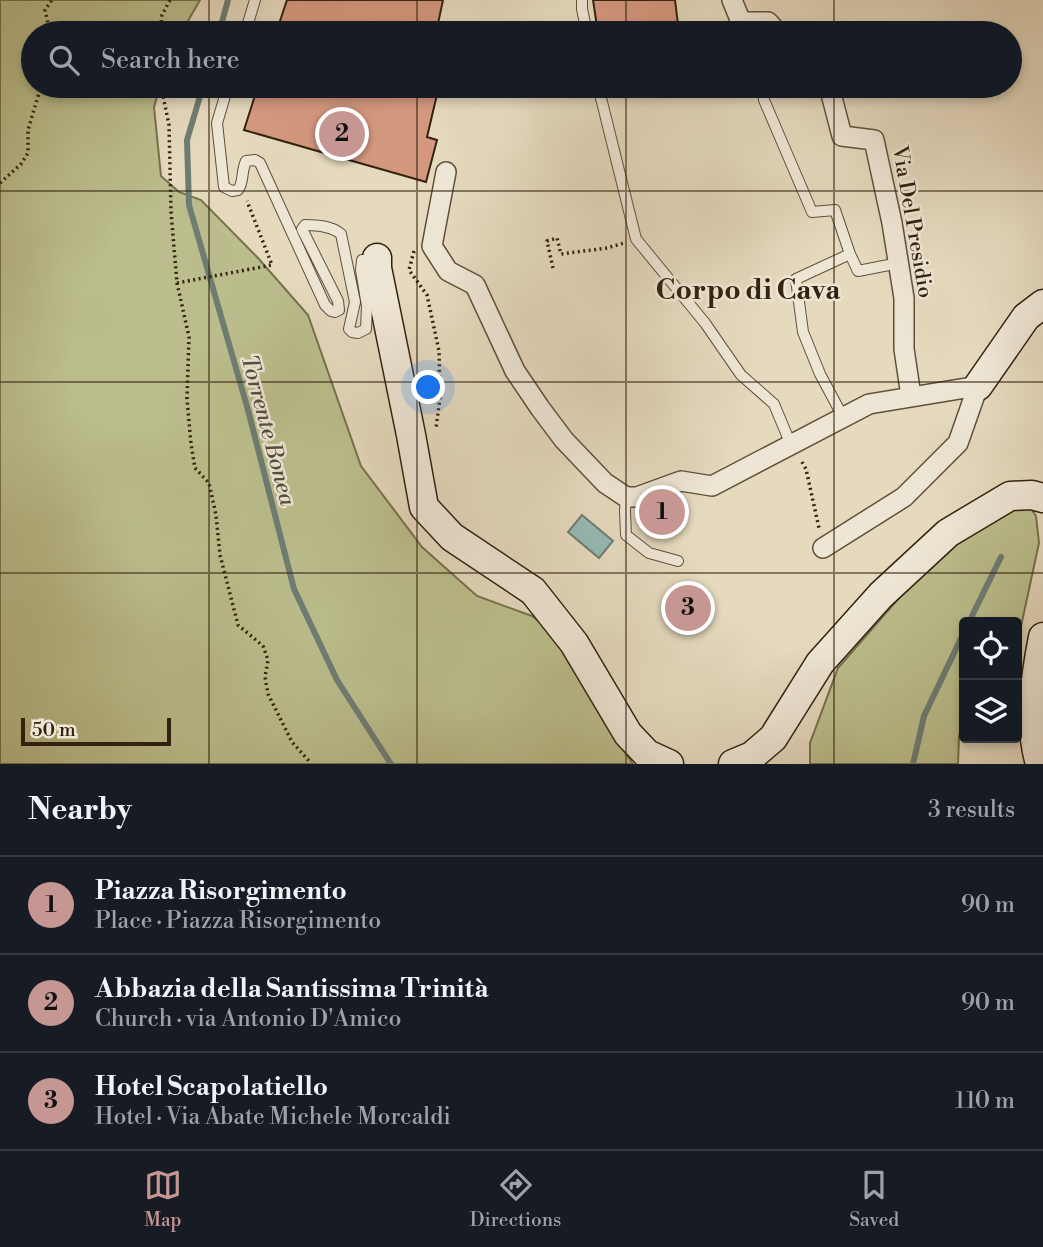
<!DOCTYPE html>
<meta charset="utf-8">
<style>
body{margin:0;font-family:"Libre Bodoni",serif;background:#242831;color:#f1f3f6}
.controls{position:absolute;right:21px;bottom:21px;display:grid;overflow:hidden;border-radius:7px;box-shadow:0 4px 10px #0003}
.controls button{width:63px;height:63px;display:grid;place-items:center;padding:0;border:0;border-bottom:2px solid #363941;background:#171b24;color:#f1f3f6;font:35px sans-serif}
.scale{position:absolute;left:21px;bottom:18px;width:150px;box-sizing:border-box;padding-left:7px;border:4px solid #33220e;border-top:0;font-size:19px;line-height:24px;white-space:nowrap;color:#33220e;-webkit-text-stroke:5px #eee6d5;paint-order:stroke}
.you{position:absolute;left:429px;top:388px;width:24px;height:24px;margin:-18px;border:5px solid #fff;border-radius:50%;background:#1a73e8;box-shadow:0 0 0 10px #1a73e833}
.badge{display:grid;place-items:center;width:46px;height:46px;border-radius:50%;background:#c59692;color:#111;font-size:23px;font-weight:700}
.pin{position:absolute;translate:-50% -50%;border:4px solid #fff;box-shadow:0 2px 7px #0006}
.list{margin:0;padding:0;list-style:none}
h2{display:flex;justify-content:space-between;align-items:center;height:91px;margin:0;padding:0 28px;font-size:30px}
h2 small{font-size:23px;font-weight:400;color:#9ea1a6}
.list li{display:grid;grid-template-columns:46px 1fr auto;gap:21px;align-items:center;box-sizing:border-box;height:98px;padding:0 28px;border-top:2px solid #363941}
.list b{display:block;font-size:26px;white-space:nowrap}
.list p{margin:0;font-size:23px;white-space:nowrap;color:#9ea1a6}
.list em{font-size:23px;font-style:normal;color:#9ea1a6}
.icon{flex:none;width:38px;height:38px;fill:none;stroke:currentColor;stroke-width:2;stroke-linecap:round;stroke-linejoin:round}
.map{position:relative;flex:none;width:1043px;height:764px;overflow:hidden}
.search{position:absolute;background:#171b24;box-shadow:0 4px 10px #0003;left:21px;right:21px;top:21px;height:77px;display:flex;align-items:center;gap:18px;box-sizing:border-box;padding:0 24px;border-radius:38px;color:#9ea1a6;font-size:26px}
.sheet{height:385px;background:#171b24}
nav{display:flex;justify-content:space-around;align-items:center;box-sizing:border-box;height:98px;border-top:2px solid #363941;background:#171b24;font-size:19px;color:#9ea1a6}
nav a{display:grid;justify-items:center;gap:4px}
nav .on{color:#c59692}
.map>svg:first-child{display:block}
.green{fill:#bbbd8c;stroke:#77704d;stroke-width:2}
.water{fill:#96bab6;stroke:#6e7d73;stroke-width:2}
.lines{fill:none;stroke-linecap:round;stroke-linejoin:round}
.stream{stroke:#6e7d73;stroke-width:6}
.building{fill:#d4987f;stroke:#33220e;stroke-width:2}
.lane-casing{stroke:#60503a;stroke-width:12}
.street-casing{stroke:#60503a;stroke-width:22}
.secondary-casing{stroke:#33220e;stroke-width:31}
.path{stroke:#33220e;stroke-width:3.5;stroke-dasharray:2 3.5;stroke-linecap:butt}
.lane{stroke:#eee6d5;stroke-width:10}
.street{stroke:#eee6d5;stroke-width:19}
.secondary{stroke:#eee6d5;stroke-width:28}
.grid{fill:none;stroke:#33220e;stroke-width:2;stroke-opacity:0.55}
.labels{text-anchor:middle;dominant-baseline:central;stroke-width:5;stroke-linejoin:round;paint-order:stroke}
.street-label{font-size:21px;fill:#33220e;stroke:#eee6d5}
.water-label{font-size:23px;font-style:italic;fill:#515040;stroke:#eee6d5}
.district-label{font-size:28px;font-weight:bold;fill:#33220e;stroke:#eee6d5}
</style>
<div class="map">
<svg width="1043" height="764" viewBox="0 0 1043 764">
<rect width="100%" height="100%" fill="#e5d9be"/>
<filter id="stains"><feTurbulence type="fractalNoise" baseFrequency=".00286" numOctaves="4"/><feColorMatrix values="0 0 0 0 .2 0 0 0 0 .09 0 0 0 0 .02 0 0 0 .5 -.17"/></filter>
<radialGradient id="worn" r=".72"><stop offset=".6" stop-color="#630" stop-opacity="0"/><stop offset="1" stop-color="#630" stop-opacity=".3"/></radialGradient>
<path class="green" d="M0,0H200L181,33H33V86H160L154,107L161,176L179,192L201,200L258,258L308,315L361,466L422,547L477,596L532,616L553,633L608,728L633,764H0Z
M1028,504L1036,516L1039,543L1017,645V622H964V717L959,736L958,764H810V743L838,668L899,598L961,536L983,518Z"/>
<path class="water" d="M582,515L613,541L599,558L568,532Z"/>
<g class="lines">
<path class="stream" d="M219,33L228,0
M203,86L187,140L189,205L248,410L294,589L337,680L391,764
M969,622L1001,557
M913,764L924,716L964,632"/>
</g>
<path class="building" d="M287,0H443L436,33H276Z
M593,0H675L679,33H598Z
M258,86H439L427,137L437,140L426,182L244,130Z"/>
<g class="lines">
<g class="lane-casing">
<path id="lane" d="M582,0V9L587,33
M245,33L255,0
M228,86L217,123L224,187L232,191L238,190C244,183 241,171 246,161L255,160L260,163L325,305L331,311L335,312L339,310L338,301L302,229L305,225C318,225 331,226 341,234L355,302L349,329L352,332L358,333L366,329L367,306L361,270L362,260
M598,86L636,239L705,323L741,375L774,404L791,445
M763,86L764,100L812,212L835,210L850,254L796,279L803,332L820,374L843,417
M850,254L858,271L899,263
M626,497L625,511L626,535L649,553L678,561"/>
</g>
<g class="street-casing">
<path id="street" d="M732,0L741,22H768L778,33
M829,86L842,136L874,140L892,223L904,298V349L911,396
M446,172L432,246L448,271L475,285L515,371L540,408L564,440L605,483L626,497H637L681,481L712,486L869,404L978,386L958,443L904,497L823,548"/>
</g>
<g class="secondary-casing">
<path id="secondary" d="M377,258V268L411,435L424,507L452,537L533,591L574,643L628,734L647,754L669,764
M978,386L1026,317L1043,304
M733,764L752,756L773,738L820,663L881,595L948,533L1010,496L1032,495L1043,498
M1040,764C1028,723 1035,679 1043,637"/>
</g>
<path class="path" d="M50,33L45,10L52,0
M160,33L162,15L170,0
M161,86L169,125L171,212L177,283L189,337L187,399L191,444L195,468L209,483L216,515L220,555L238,625L263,646L268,660L265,677L268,694L292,742L308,760L310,764
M0,183L21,164L28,153V130L41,86
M414,251L409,270L427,295L439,351L440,398L436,428
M553,268L547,241L557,238L561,254L607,248L624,243
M177,283L272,265L247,201
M802,462L806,469L819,528"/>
<use href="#lane" class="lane"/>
<use href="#street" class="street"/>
<use href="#secondary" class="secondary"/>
</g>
<path class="grid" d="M209,0V33M417,0V33M626,0V33M834,0V33M209,86V764M417,86V764M626,86V764M834,86V764M0,191H1043M0,382H1043M0,573H1043"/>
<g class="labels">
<g class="street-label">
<text transform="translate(912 222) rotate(80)">Via Del Presidio</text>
</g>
<g class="water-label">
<text transform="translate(268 430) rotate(75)">Torrente Bonea</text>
</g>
<g class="district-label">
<text x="748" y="290">Corpo di Cava</text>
</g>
</g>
<rect width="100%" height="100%" filter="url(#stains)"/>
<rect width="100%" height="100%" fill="url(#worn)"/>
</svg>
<div class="controls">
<button><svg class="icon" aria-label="locate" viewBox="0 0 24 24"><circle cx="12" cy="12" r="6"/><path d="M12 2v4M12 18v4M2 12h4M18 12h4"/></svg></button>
<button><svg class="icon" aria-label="layers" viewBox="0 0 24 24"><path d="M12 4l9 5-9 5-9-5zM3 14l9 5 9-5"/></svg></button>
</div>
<div class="scale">50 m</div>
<div class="you"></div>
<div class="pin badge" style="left:662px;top:512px">1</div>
<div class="pin badge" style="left:342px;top:134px">2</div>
<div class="pin badge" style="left:688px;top:608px">3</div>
<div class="search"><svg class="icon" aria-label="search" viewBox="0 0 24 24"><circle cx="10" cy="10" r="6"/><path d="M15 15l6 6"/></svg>Search here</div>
</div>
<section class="sheet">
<h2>Nearby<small>3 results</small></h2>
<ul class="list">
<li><span class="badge">1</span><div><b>Piazza Risorgimento</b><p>Place · Piazza Risorgimento</p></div><em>90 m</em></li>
<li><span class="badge">2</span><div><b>Abbazia della Santissima Trinità</b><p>Church · via Antonio D'Amico</p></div><em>90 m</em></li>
<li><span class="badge">3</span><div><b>Hotel Scapolatiello</b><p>Hotel · Via Abate Michele Morcaldi</p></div><em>110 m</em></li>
</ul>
</section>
<nav>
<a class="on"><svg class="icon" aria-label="map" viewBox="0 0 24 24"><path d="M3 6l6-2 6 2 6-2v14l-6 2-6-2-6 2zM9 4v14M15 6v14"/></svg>Map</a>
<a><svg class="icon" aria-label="directions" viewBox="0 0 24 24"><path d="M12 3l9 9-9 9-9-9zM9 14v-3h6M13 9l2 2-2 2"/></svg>Directions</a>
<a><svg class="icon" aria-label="saved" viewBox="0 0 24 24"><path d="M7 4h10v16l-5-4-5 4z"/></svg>Saved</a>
</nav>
